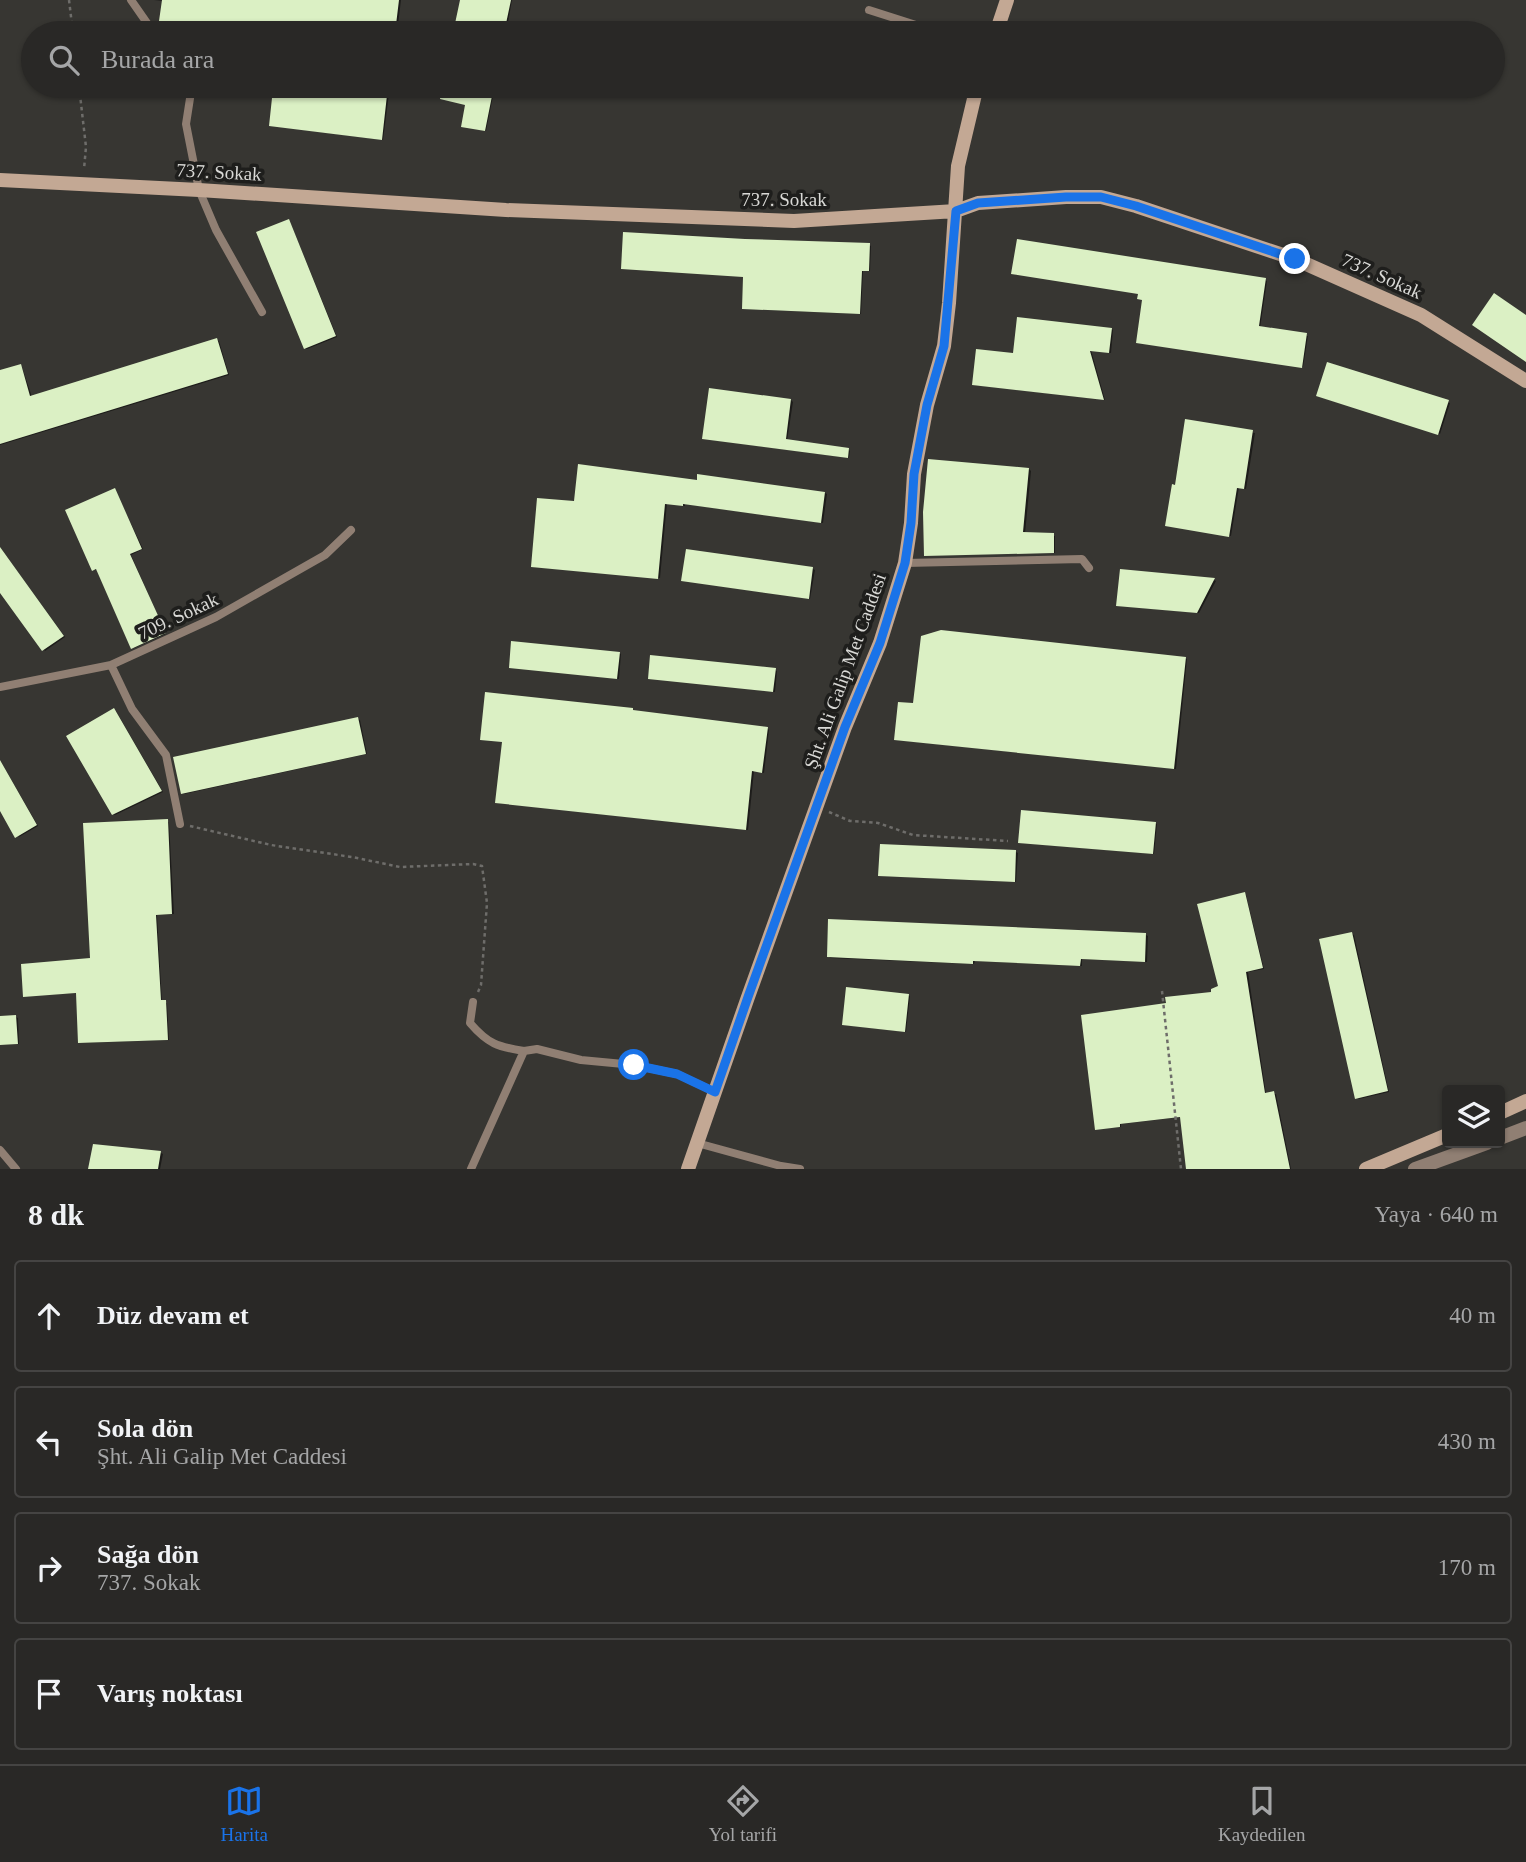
<!DOCTYPE html>
<html lang="tr">
<meta charset="utf-8">
<style>
body{margin:0;font-family:Georgia,serif;background:#31302e;color:#f1f3f6}
.controls{position:absolute;right:21px;bottom:21px;display:grid;overflow:hidden;border-radius:7px;box-shadow:0 2px 5px #0004}
.controls button{width:63px;height:63px;display:grid;place-items:center;padding:0;border:0;border-bottom:2px solid #454443;background:#292826;color:#f1f3f6;font:35px sans-serif}
.stop{position:absolute;width:21px;height:21px;margin:-16px;border:5px solid #1a73e8;border-radius:50%;background:#fff}
.stop.end{background:#1a73e8;border-color:#fff;box-shadow:0 2px 7px #0008}
.list{margin:0;padding:0;list-style:none}
h2{display:flex;justify-content:space-between;align-items:center;height:91px;margin:0;padding:0 28px;font-size:30px}
h2 small{font-size:23px;font-weight:400;color:#a5a6a7}
.list li{display:grid;grid-template-columns:46px 1fr auto;gap:21px;align-items:center;box-sizing:border-box;height:112px;margin:0 14px 14px;padding:0 14px;border:2px solid #454443;border-radius:7px}
.list b{display:block;font-size:26px;white-space:nowrap}
.list p{margin:0;font-size:23px;white-space:nowrap;color:#a5a6a7}
.list em{font-size:23px;font-style:normal;color:#a5a6a7}
.icon{flex:none;width:38px;height:38px;fill:none;stroke:currentColor;stroke-width:2;stroke-linecap:round;stroke-linejoin:round}
.map{position:relative;flex:none;width:1526px;height:1169px;overflow:hidden}
.search{position:absolute;background:#292826;box-shadow:0 2px 5px #0004;left:21px;right:21px;top:21px;height:77px;display:flex;align-items:center;gap:18px;box-sizing:border-box;padding:0 24px;border-radius:38px;color:#a5a6a7;font-size:26px}
.sheet{height:595px;background:#292826}
nav{display:flex;justify-content:space-around;align-items:center;box-sizing:border-box;height:98px;border-top:2px solid #454443;background:#292826;font-size:19px;color:#a5a6a7}
nav a{display:grid;justify-items:center;gap:4px}
nav .on{color:#1a73e8}
.map>svg:first-child{display:block}
.shadow{fill:#0007}
.building{fill:#dbf0c4}
.lines{fill:none;stroke-linecap:round;stroke-linejoin:round}
.path{stroke:#6e6d6a;stroke-width:2.5;stroke-dasharray:3.5 3.5;stroke-linecap:butt}
.lane{stroke:#907f73;stroke-width:8}
.street{stroke:#907f73;stroke-width:14}
.secondary{stroke:#c3a894;stroke-width:14}
.route{stroke:#1a73e8;stroke-width:9}
.labels{text-anchor:middle;dominant-baseline:central;stroke-width:7;stroke-linejoin:round;paint-order:stroke}
.street-label{font-size:19px;fill:#d9d9d6;stroke:#1e1e1c}
</style>
<div class="map">
<svg width="1526" height="1169" viewBox="0 0 1526 1169">
<rect width="100%" height="100%" fill="#373632"/>
<path class="shadow" d="M154,0H401L397,33H175L176,23L163,1Z
M462,0H512L506,33H455Z
M201,86H390L383,140L273,126L271,125L274,98L202,89Z
M444,86H495L486,131L465,127L467,104L442,98Z
M289,221L290,222L337,337L307,349L305,348Z
M869,245L871,246L870,271H863L861,314L746,309L745,277Z
M1265,280L1267,281L1260,328L1308,336L1303,367L1139,343L1144,300L1140,293Z
M1111,329L1113,330L1111,353L1091,350L1105,400L974,385L1015,355Z
M217,340L219,341L229,375L0,445V372L20,366L22,367L32,397Z
M1329,364L1450,403L1440,434L1320,397Z
M791,400L793,402L787,441L848,449L850,451L849,458L706,439Z
M1187,421L1255,433L1246,489L1239,487L1231,536L1169,526Z
M1029,469L1031,471L1025,534L1055,536V553L926,555Z
M115,490L143,549L131,555L166,634L134,648L98,570H94Z
M825,493L827,494L823,523L685,504V506L667,503L660,578L534,567L575,503Z
M7,557L65,637L45,651L0,590V559Z
M813,569L815,570L810,599L685,581Z
M1121,571L1214,580L1216,581L1199,613L1120,606Z
M619,653L621,654L619,679L511,667Z
M1185,658L1187,659L1176,769L898,740L914,705Z
M775,670L777,671L775,692L650,678Z
M116,711L163,792L115,815L113,814Z
M358,719L360,720L367,754L184,794L182,793Z
M768,729L769,730L764,773L754,771L748,830L499,803Z
M0,760L38,826L19,837L0,807Z
M167,821L169,822L174,914L157,915L162,1002L167,1003L169,1040L81,1043L79,1042L77,993L25,996L92,959Z
M1155,823L1157,824L1154,854L1022,843Z
M1016,852L1018,853L1016,882L882,876Z
M1244,894L1246,895L1264,969L1248,972L1266,1094H1276L1291,1169H1187L1181,1117L1121,1124V1127L1096,1129L1168,1004L1213,994L1220,988Z
M830,921L1146,935L1148,936L1147,962L1082,959V966L975,961L974,964L830,958L829,957Z
M1352,934L1354,935L1389,1092L1359,1099L1357,1098Z
M908,995L910,996L906,1032L845,1025Z
M16,1017L18,1018L19,1044L0,1045V1018Z
M94,1146L161,1153L163,1154L160,1169H89Z"/>
<path class="building" d="M162,0H399L395,33H173L175,23L159,21Z
M460,0H511L504,33H453Z
M230,86H388L382,140L269,126L272,98L230,93Z
M442,86H494L485,131L461,127L465,105L440,99Z
M289,219L336,336L304,349L256,232Z
M623,232L745,239L870,243L869,271H862L860,314L742,309L743,277L621,269Z
M1017,239L1266,278L1259,326L1307,333L1302,368L1136,343L1142,300L1137,299L1138,294L1011,274Z
M1494,293L1526,315V362L1472,325Z
M1017,317L1112,328L1109,353L1090,351L1104,400L972,385L976,349L1013,353Z
M217,338L228,374L0,444V370L21,364L30,396Z
M1327,362L1449,400L1438,435L1316,396Z
M709,388L791,399L786,439L849,448L848,458L702,439Z
M1185,419L1253,430L1244,489L1237,488L1229,537L1165,526L1172,484L1175,485Z
M928,459L1029,468L1023,532L1054,533V553L924,556L923,512Z
M578,464L697,480V474L825,492L821,523L683,504V506L665,504L658,579L531,567L537,498L574,501Z
M115,488L142,549L130,554L166,633L131,649L96,569L92,571L65,510Z
M0,547L64,636L42,651L0,593Z
M686,549L813,567L809,599L681,581Z
M1120,569L1215,578L1197,613L1116,606Z
M941,630L1186,657L1174,769L894,740L898,702L913,703L921,636Z
M511,641L620,652L617,679L509,668Z
M650,655L776,668L773,692L648,679Z
M485,692L633,708V710L768,727L762,773L752,771L746,830L495,803L502,742L480,740Z
M114,708L162,791L112,815L66,736Z
M358,717L366,754L181,794L173,757Z
M0,760L37,825L15,838L0,811Z
M1021,810L1156,822L1153,854L1018,843Z
M168,819L172,914L156,915L161,1000H166L168,1040L78,1043L76,993L23,997L21,964L90,958L83,823Z
M880,844L1016,850L1015,882L878,876Z
M1245,892L1263,968L1246,972L1265,1093L1274,1091L1290,1169H1186L1180,1117L1120,1124V1127L1095,1130L1081,1015L1166,1003L1165,997L1211,992V989L1218,986L1197,904Z
M828,919L1146,933L1145,962L1081,959L1080,966L973,961V964L827,957Z
M1352,932L1388,1091L1355,1099L1319,939Z
M846,987L909,994L905,1032L842,1025Z
M16,1015L18,1044L0,1045V1016Z
M93,1144L161,1151L158,1169H88Z"/>
<g class="lines">
<path class="path" d="M69,0L73,33
M79,86L86,147L84,169
M829,812L850,821L878,823L913,835L1008,841
M190,826L271,845L352,857L400,867L473,864L482,866L487,903L481,985L478,992
M1162,991L1181,1169"/>
<path class="lane" d="M131,0L154,33
M869,10L941,33
M187,86L191,92L186,124L199,190L216,230L262,312
M905,563L1082,559L1089,568
M111,665L132,709L166,755L180,824
M0,687L111,665L216,617L325,555L351,530
M473,1002L470,1023C488,1044 498,1047 524,1051
M697,1143L781,1166L800,1169
M0,1150L16,1169
M471,1169L524,1051L537,1049L581,1060L634,1065L677,1074L715,1092"/>
<path class="street" d="M1500,1138L1526,1128
M1415,1169L1487,1143"/>
<path class="secondary" d="M996,33L1007,0
M0,180L199,190L506,210L794,221L956,211L978,203L1066,197H1101L1136,206L1295,259L1421,315L1526,381
M1500,1113L1526,1101
M688,1169L748,997L845,727L880,643L905,563L911,523L914,474L927,405L944,346L949,303L958,166L977,86
M1366,1169L1447,1135"/>
</g>
<g class="lines">
<path class="route" d="M634,1065L677,1074L715,1092L748,997L845,727L880,643L905,563L911,523L914,474L927,405L944,346L956,211L978,203L1066,197H1101L1136,206L1295,259"/>
</g>
<g class="labels">
<g class="street-label">
<text transform="translate(219 172) rotate(3)">737. Sokak</text>
<text x="784" y="199">737. Sokak</text>
<text transform="translate(1382 276) rotate(24)">737. Sokak</text>
<text transform="translate(178 616) rotate(-25)">709. Sokak</text>
<text transform="translate(845 671) rotate(-70)">Şht. Ali Galip Met Caddesi</text>
</g>
</g>
</svg>
<div class="controls">
<button><svg class="icon" aria-label="layers" viewBox="0 0 24 24"><path d="M12 4l9 5-9 5-9-5zM3 14l9 5 9-5"/></svg></button>
</div>
<div class="stop" style="left:634px;top:1065px"></div>
<div class="stop end" style="left:1295px;top:259px"></div>
<div class="search"><svg class="icon" aria-label="search" viewBox="0 0 24 24"><circle cx="10" cy="10" r="6"/><path d="M15 15l6 6"/></svg>Burada ara</div>
</div>
<section class="sheet">
<h2>8 dk<small>Yaya · 640 m</small></h2>
<ul class="list">
<li><svg class="icon" aria-label="ahead" viewBox="0 0 24 24"><path d="M12 20V5M6 11l6-6 6 6"/></svg><div><b>Düz devam et</b></div><em>40 m</em></li>
<li><svg class="icon" aria-label="left" viewBox="0 0 24 24"><path d="M17 20v-9H6M10 6l-5 5 5 5"/></svg><div><b>Sola dön</b><p>Şht. Ali Galip Met Caddesi</p></div><em>430 m</em></li>
<li><svg class="icon" aria-label="right" viewBox="0 0 24 24"><path d="M7 20v-9h11M14 6l5 5-5 5"/></svg><div><b>Sağa dön</b><p>737. Sokak</p></div><em>170 m</em></li>
<li><svg class="icon" aria-label="arrive" viewBox="0 0 24 24"><path d="M6 21V4h12l-3 4 3 4H6"/></svg><div><b>Varış noktası</b></div></li>
</ul>
</section>
<nav>
<a class="on"><svg class="icon" aria-label="map" viewBox="0 0 24 24"><path d="M3 6l6-2 6 2 6-2v14l-6 2-6-2-6 2zM9 4v14M15 6v14"/></svg>Harita</a>
<a><svg class="icon" aria-label="directions" viewBox="0 0 24 24"><path d="M12 3l9 9-9 9-9-9zM9 14v-3h6M13 9l2 2-2 2"/></svg>Yol tarifi</a>
<a><svg class="icon" aria-label="saved" viewBox="0 0 24 24"><path d="M7 4h10v16l-5-4-5 4z"/></svg>Kaydedilen</a>
</nav>
